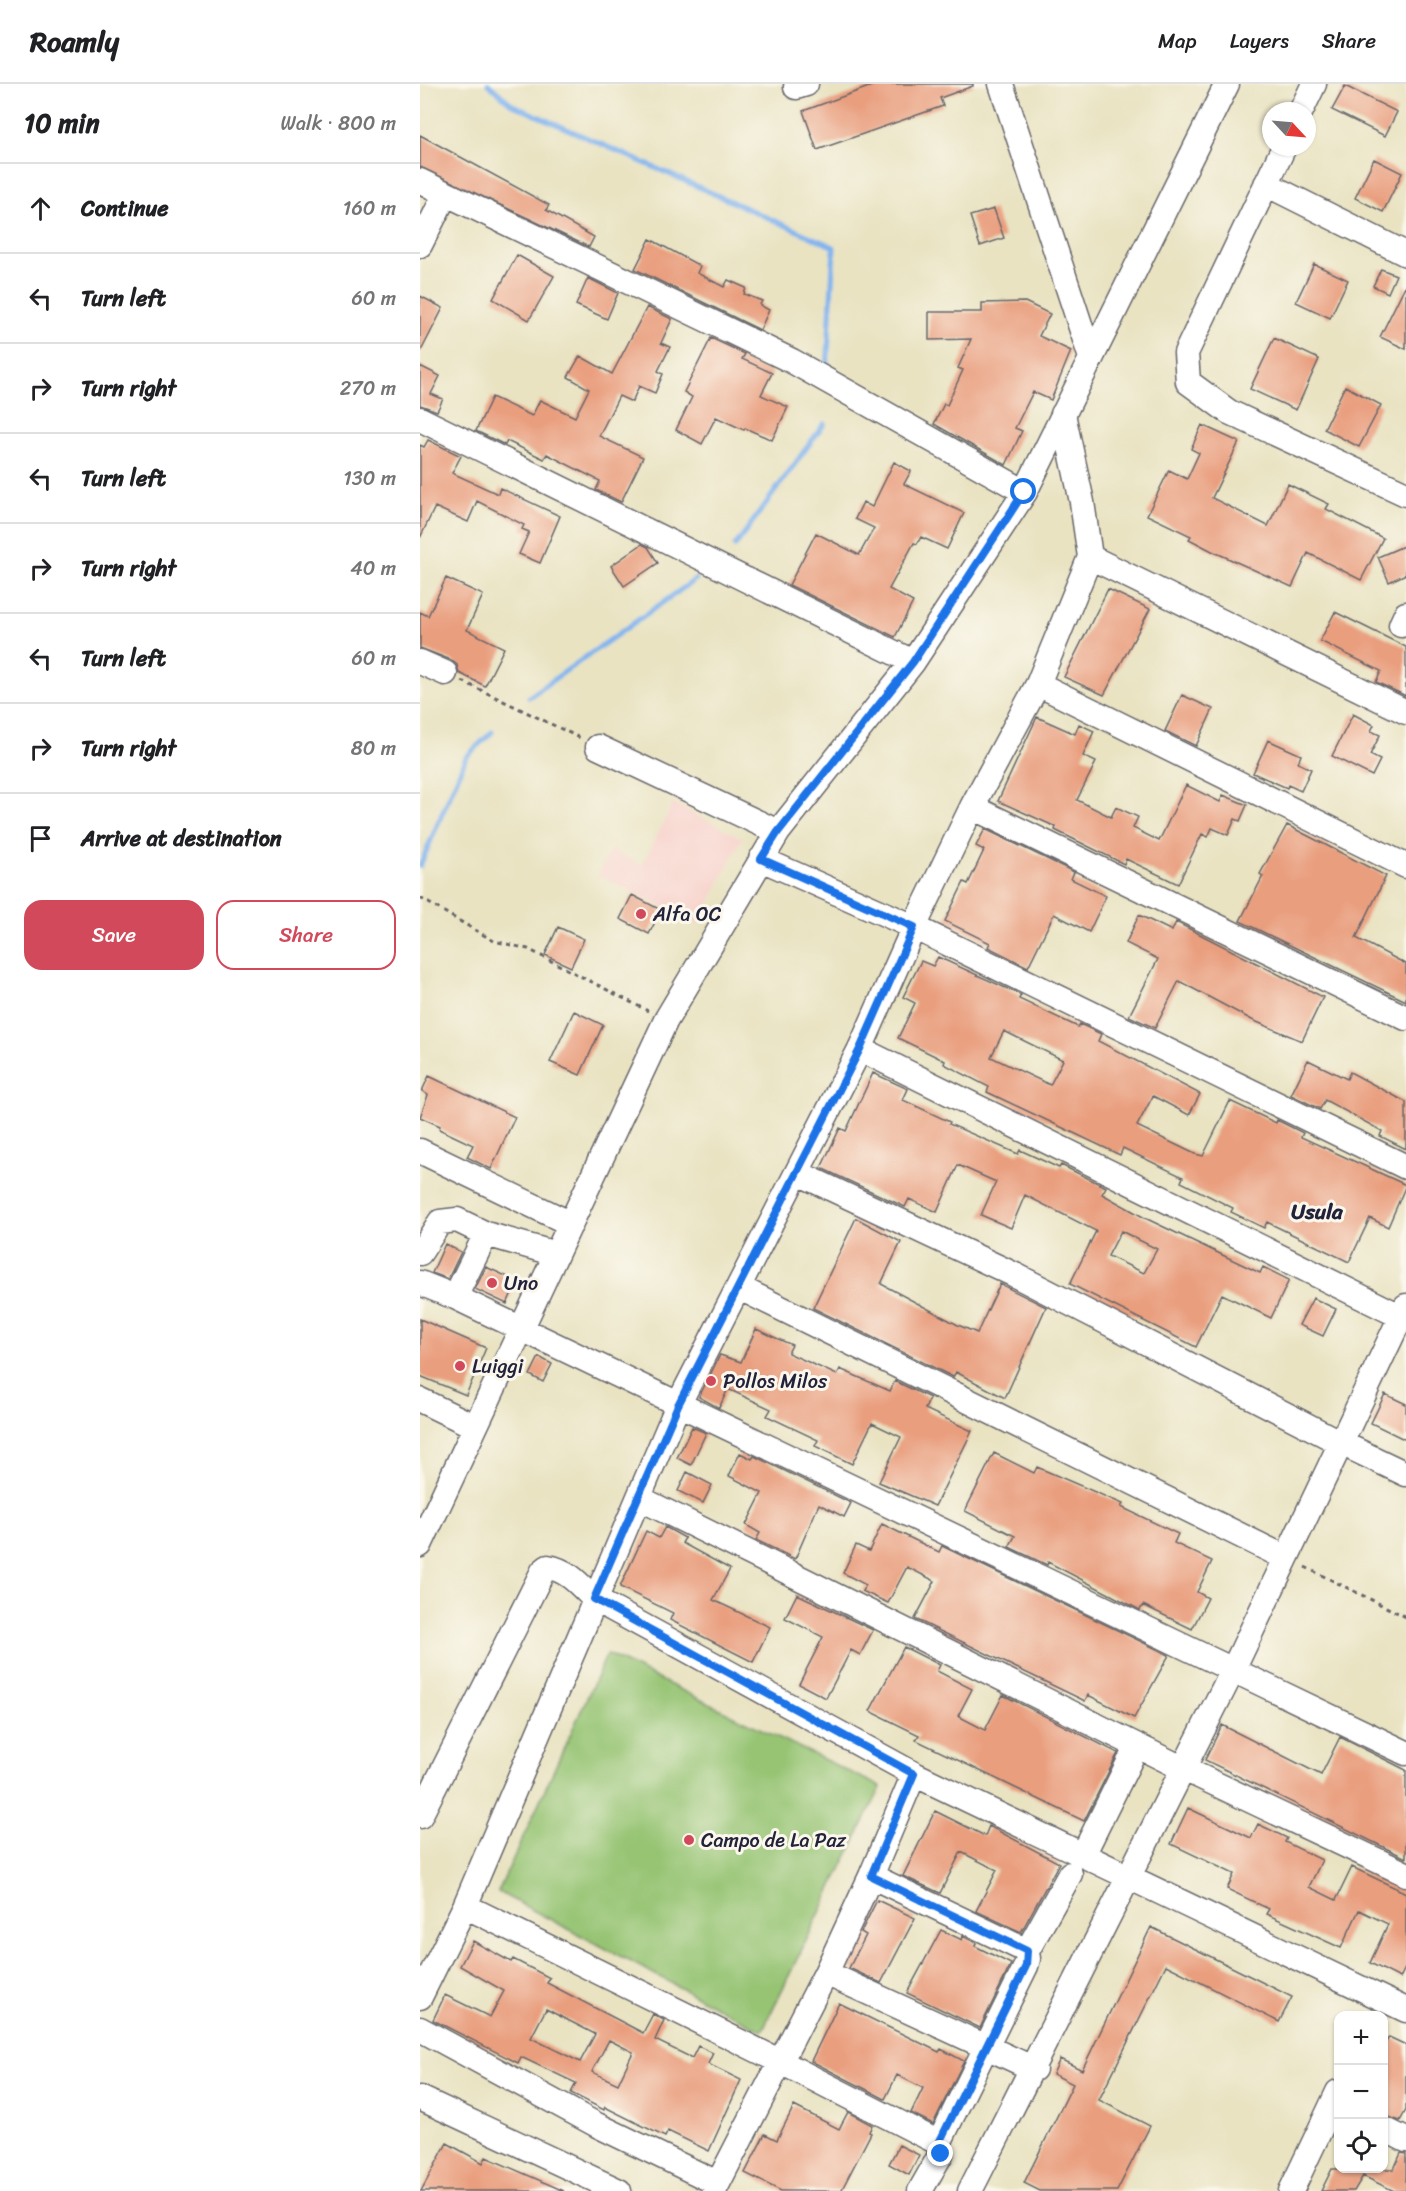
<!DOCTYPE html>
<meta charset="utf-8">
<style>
body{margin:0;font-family:Sriracha,sans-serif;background:#f6f6f6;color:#202124}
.controls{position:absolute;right:18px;bottom:18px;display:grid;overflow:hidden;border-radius:12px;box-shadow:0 2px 4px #0004}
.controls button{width:54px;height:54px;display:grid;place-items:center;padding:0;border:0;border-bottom:2px solid #e0e0e0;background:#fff;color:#202124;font:30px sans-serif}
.compass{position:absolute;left:842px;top:18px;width:54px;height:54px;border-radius:50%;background:#fff;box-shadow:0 2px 4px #0004;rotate:116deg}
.stop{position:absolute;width:18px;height:18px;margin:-14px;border:4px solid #1a73e8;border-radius:50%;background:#fff}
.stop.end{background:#1a73e8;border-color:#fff;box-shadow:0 2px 6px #0008}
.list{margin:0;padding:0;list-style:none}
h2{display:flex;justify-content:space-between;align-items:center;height:78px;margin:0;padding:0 24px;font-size:26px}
h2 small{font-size:20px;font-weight:400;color:#757577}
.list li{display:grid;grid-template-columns:39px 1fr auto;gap:18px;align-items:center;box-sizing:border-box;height:90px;padding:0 24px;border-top:2px solid #e0e0e0}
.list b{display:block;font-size:22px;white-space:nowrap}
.list em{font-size:20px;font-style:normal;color:#757577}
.actions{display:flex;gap:12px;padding:18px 24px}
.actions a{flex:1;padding:14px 0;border:2px solid #d1495b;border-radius:18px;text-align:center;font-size:21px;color:#d1495b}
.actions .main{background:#d1495b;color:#fff}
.icon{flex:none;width:33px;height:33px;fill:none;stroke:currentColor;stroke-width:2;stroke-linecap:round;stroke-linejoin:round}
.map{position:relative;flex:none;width:986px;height:2107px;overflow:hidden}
header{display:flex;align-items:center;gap:36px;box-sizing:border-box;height:84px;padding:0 30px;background:#fff;border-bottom:2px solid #e0e0e0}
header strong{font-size:28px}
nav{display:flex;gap:33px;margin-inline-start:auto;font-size:21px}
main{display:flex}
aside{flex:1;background:#fff}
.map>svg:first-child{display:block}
.built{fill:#f7d0ca}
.green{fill:#96c473;stroke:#5c7357;stroke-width:1.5}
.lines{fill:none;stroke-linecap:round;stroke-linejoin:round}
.stream{stroke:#81b4ee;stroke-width:5}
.building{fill:#e99e7e;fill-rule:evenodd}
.minor-casing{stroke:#68666a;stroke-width:27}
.path{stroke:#68666a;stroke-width:3;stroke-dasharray:4.5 4.5;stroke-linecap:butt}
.minor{stroke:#fff;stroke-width:24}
.route{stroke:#1a73e8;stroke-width:8}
.poi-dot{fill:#d1495b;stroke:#fbf7ec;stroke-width:2}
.labels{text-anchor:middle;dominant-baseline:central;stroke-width:6;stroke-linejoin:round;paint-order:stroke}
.poi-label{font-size:20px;fill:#22223b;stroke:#fbf7ec;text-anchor:start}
.neighbourhood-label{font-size:21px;font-weight:bold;fill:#22223b;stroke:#fbf7ec}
</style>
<header>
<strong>Roamly</strong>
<nav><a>Map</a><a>Layers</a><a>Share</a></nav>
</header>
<main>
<aside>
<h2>10 min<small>Walk · 800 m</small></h2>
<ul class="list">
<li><svg class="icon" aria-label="ahead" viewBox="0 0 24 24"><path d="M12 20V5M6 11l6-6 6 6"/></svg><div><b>Continue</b></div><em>160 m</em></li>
<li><svg class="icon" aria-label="left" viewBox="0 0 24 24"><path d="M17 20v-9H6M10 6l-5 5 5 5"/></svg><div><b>Turn left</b></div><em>60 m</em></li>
<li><svg class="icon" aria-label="right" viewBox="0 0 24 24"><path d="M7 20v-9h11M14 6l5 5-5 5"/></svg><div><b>Turn right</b></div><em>270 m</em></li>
<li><svg class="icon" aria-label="left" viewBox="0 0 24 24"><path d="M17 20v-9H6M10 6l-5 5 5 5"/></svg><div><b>Turn left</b></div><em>130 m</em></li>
<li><svg class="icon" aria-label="right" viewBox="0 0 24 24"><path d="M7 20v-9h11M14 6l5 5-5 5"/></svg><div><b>Turn right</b></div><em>40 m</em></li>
<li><svg class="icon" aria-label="left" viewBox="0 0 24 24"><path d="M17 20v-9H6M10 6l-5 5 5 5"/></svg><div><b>Turn left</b></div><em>60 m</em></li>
<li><svg class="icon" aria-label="right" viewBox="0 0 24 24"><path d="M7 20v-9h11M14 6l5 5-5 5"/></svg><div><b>Turn right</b></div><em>80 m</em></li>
<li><svg class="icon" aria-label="arrive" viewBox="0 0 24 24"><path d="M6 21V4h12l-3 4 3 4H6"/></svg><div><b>Arrive at destination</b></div></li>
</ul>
<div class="actions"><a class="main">Save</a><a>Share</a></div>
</aside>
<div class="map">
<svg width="986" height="2107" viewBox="0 0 986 2107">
<rect width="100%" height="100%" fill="#fbf7ec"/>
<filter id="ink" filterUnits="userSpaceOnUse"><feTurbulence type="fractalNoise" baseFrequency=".0167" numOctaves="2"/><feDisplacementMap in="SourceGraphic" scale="12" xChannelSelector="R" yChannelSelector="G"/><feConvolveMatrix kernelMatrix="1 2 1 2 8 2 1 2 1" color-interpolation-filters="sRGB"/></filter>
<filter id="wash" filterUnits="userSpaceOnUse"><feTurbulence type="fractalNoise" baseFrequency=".008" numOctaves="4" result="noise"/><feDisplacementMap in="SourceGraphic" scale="24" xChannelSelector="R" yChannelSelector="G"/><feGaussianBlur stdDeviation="1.35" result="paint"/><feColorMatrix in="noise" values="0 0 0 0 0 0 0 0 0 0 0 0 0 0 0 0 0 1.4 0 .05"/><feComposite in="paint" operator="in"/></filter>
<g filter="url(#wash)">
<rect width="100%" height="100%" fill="#e9e3c2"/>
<path class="built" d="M253,719L322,754L278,841L178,791L191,765L222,781Z"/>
<path class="green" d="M187,1570L461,1703L342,1947L78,1808Z"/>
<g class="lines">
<path class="stream" d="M68,0L93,21L414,163L407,287
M315,462L404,340
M109,613L276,495
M0,782L46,673L72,648"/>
</g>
<g id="blocks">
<path class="building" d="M457,0H553V2L520,14L523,22L397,66L383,27Z
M925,2L977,28L965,52L912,26Z
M0,51L129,121L126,126L174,153L169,163L0,83Z
M954,75L982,89L963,128L935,114Z
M574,125L584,154L560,162L550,132Z
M230,155L280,182L277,189L304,203L308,196L326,204L324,210L342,217L340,221L349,226L340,246L215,185Z
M97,171L134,192L109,236L73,215Z
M894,180L928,196L910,234L876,218Z
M961,185L976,191L968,209L953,202Z
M168,194L198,209L187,235L156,221Z
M986,200V265L960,253Z
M0,212L23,224L0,269Z
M605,218L630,230L619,252L651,267L631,316L613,308L595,344L602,347L586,381L514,340L524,320L527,321L543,286L538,284L551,255L509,256V228H562V219Z
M227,223L252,235L241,259L250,263L238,287L243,290L235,309L219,302L212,318L199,312L179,352L223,373L201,418L176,406L180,397L127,370L124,375L87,357L85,361L56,347L72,313L112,332L120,316L155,333L169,305L148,293L160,272L192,290Z
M291,254L325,270L322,275L352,289L341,311L368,323L352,356L325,344L324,346L296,333L282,360L256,346L272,313L264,308Z
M854,254L899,275L876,326L830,305Z
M0,282L20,292L11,310L23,315L17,327L0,321Z
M925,302L961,321L939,363L904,345Z
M782,341L819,358L792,414L848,442L868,400L909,420L906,425L963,454L941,496L888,469L872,503L792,467L769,455L771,452L727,431L749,386L767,395L779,369L771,365Z
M8,356L41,372L32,389L78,410L80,404L140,432L120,479L99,470L109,448L102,445L104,441L57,417L48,438L15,423L0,454V361L4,363Z
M474,378L491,387L484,400L544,429L527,465L501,453L497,460L494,459L469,505L493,518L475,553L369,501L396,449L439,471L454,444L435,435L443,418L452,423Z
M222,460L228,463L238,479L204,502L191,482Z
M986,461V490L969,498L958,473Z
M26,494L63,511L47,546L84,564L65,602L39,589L37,581L31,576L0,564V528L8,532Z
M688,505L730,525L684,611L644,593Z
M915,528L986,563V612L956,598L961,587L900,557Z
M762,611L793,625L776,662L745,647Z
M933,630L954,641L951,647L960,651L950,671L960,676L952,692L912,672Z
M617,633L655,650L659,640L674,647L663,672L676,678L657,716L691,733L696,723L718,733L713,744L739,757L766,701L800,718L803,711L827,721L820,737L815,735L808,751L792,744L788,753L782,750L758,800L706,775L704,780L635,746L636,743L578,717Z
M848,656L881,671L878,679L891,685L881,707L868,701L867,704L833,689Z
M867,741L966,792L936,854L986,880V917L820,837L843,792L840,790Z
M565,745L654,788L651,795L686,812L669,848L634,830L608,883L568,863L570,859L525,837L544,798L548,800L564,766L556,762Z
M212,811L241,826L229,850L200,835Z
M719,831L752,847L756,838L903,913L882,957L832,936L759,897L735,944L709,932L738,875L706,859Z
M138,843L164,855L151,883L125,871Z
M518,873L601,911L599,915L658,943L660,940L681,950L678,957L780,1010L769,1031L733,1012L717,1042L775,1070L783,1072L810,1017L856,1039L857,1036L883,1049L881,1053L986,1101L968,1143L950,1134L929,1178L847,1138L844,1144L811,1128L813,1124L761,1098L763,1093L703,1064L700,1071L567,1008L569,1003L524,980L525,977L478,954L495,919L483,913L501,877L513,882ZM584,947L643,976L630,1001L571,973Z
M154,927L183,941L160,991L130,978Z
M888,976L927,995L930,988L986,1018V1065L960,1052L962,1047L905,1016L900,1025L871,1011Z
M453,989L488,1005L483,1016L530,1038L529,1040L598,1070L600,1066L639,1084L641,1081L686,1103L682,1110L725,1134L840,1189L843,1183L869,1196L851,1234L802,1210L776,1263L650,1200L676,1147L605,1111L591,1144L561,1131L576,1098L538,1081L517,1128L489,1115L485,1123L401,1084L420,1044L426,1047ZM701,1147L737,1165L724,1189L688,1172Z
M9,992L95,1033L71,1085L47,1073L53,1061L19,1045L20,1042L0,1033L8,1011L2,1007Z
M436,1134L481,1158L461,1200L538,1241L557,1249L580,1200L626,1223L585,1314L536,1288L533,1293L393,1224Z
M25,1160L41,1168L28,1195L12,1189Z
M66,1183L97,1197L87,1220L55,1205Z
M893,1214L916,1225L903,1252L879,1241Z
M0,1235L66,1264L46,1311L0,1292Z
M336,1245L372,1261L368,1269L417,1291L420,1285L470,1307L475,1297L510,1314L505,1325L552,1347L515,1422L459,1398L481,1353L452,1339L432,1380L395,1362L398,1356L347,1332L351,1325L308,1305L299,1324L279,1313L300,1271L321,1278Z
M119,1273L132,1280L123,1298L110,1291Z
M965,1310L986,1320V1356L951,1339Z
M272,1343L286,1349L271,1381L257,1374Z
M320,1369L332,1375L334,1372L431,1419L424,1433L399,1420L375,1475L336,1456L340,1449L326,1441L342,1409L309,1392Z
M574,1369L614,1389L617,1383L703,1420L701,1423L758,1450L754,1459L792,1477L777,1508L788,1514L772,1545L723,1521L720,1526L628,1478L627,1481L589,1463L595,1452L545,1427Z
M267,1388L292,1401L283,1419L258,1407Z
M462,1440L519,1468L522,1462L749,1571L714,1634L668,1611L665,1617L495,1535L515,1497L487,1483L468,1519L442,1507L446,1501L423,1489L436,1461L449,1467Z
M245,1443L265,1454L262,1459L310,1485L293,1516L350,1543L333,1578L250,1536L253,1529L200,1503L226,1447L239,1454Z
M377,1510L453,1546L440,1571L431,1566L406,1614L379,1600L403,1553L365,1534Z
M484,1563L520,1581L517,1587L552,1605L538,1632L565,1646L583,1611L698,1669L664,1737L496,1656L499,1651L450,1627Z
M802,1641L901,1691L920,1653L986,1686V1774L785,1676Z
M768,1724L831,1754L838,1740L867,1754L865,1758L902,1776L889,1803L916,1816L932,1783L986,1809V1882L980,1894L950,1879L968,1840L939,1826L921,1864L846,1830L849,1825L807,1805L814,1790L751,1760Z
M515,1727L565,1752L569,1742L639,1779L601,1848L556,1827L577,1786L541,1768L520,1809L483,1792Z
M457,1816L495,1834L461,1899L429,1884L446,1851L441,1848Z
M731,1843L872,1913L859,1938L746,1881L679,2016L730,2042L697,2107H620L604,2099L653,2000L633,1990L640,1975L662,1986Z
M521,1846L542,1856L543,1852L556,1859L555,1862L591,1880L560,1944L487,1909Z
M53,1857L91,1878L93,1875L130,1894L127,1899L223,1949L233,1930L244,1936L235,1956L272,1974L278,1962L293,1969L288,1980L321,1996L289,2067L248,2047L245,2053L185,2023L184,2026L151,2009L156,1999L101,1973L98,1979L13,1936L25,1911L70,1933L84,1907L40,1882ZM126,1925L175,1950L160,1978L111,1954ZM189,1956L213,1968L198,2000L172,1988Z
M419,1919L519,1968L521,1965L544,1977L513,2040L491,2029L503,2004L477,1991L465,2015L391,1977Z
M969,1953L986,1961V2026L980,2037L963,2031V1963Z
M374,2022L419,2045L428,2028L452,2041L449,2048L451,2049L421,2107H361L325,2089L345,2050L357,2056Z
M27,2059L63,2079L66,2073L144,2107H1Z
M479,2061L499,2071L489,2091L469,2080Z
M981,2069L986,2070V2107H974L943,2092L934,2107H901L912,2085H974Z"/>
</g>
</g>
<g filter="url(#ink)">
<use href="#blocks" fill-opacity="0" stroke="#68666a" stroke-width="1.5"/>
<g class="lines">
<g class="minor-casing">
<path id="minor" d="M581,0L671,274
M376,3L386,0
M881,27L894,0
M864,63L766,269L768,298L809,328L986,410
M0,97L372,277L605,408
M846,100L986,170
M0,161L25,111
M0,335L493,578
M670,473L986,628
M981,541L986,530
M0,578L25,589
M618,600L986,782
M178,663L358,748
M552,723L986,934
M341,775L494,843L986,1083
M440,965L986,1235
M0,1067L151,1140
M378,1089L595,1191L921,1359L986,1390
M0,1169L20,1138L37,1136L66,1150
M136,1170L66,1150L35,1213L986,1669
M0,1199L35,1213
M320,1204L866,1474
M0,1316L54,1342
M219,1414L762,1684L986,1790
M0,1461L246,936L358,748L493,578L605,408L807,0
M0,1732L123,1487L128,1483C148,1486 160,1501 174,1515L494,1690L986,1926
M663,1771L717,1662
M451,1792L607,1867L608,1875L606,1882L519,2059
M45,1822L359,1977L519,2059L521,2070L500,2107
M607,1867L650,1790
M406,1889L614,1985
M0,1913L45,1822L258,1321L440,965L494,843L552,723L618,600L670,473L662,418L643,330
M0,1945L177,2041L297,2099
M0,2014L199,2107
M964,2045L986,2056
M294,2107L406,1889L451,1792L494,1690
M550,2107L813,1586L986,1222
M871,2107L918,2008"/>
</g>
<path class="path" d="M42,597L160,654
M0,814L74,857L108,865L228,927
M885,1483L986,1533"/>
<use href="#minor" class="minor"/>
</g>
</g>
<g class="lines" filter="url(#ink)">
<path class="route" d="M521,2070L519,2059L606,1882L607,1867L451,1792L494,1690L174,1515L258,1321L440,965L494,843L341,775L358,748L493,578L604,408"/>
</g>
<g class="poi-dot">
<circle cx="221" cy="830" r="6"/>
<circle cx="72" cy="1199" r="6"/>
<circle cx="40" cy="1282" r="6"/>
<circle cx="291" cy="1297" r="6"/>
<circle cx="269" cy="1756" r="6"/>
</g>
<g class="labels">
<g class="poi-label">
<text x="233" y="830">Alfa OC</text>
<text x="84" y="1199">Uno</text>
<text x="52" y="1282">Luiggi</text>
<text x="303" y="1297">Pollos Milos</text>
<text x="281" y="1756">Campo de La Paz</text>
</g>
<g class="neighbourhood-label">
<text x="897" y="1128">Usula</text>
</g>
</g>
</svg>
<div class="controls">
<button>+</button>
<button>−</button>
<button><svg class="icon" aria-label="locate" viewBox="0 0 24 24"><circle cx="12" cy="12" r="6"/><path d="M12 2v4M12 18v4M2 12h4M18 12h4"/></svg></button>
</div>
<svg class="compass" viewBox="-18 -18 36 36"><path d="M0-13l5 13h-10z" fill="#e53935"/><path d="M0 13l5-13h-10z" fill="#757577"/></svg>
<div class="stop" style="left:604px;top:408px"></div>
<div class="stop end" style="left:521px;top:2070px"></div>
</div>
</main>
